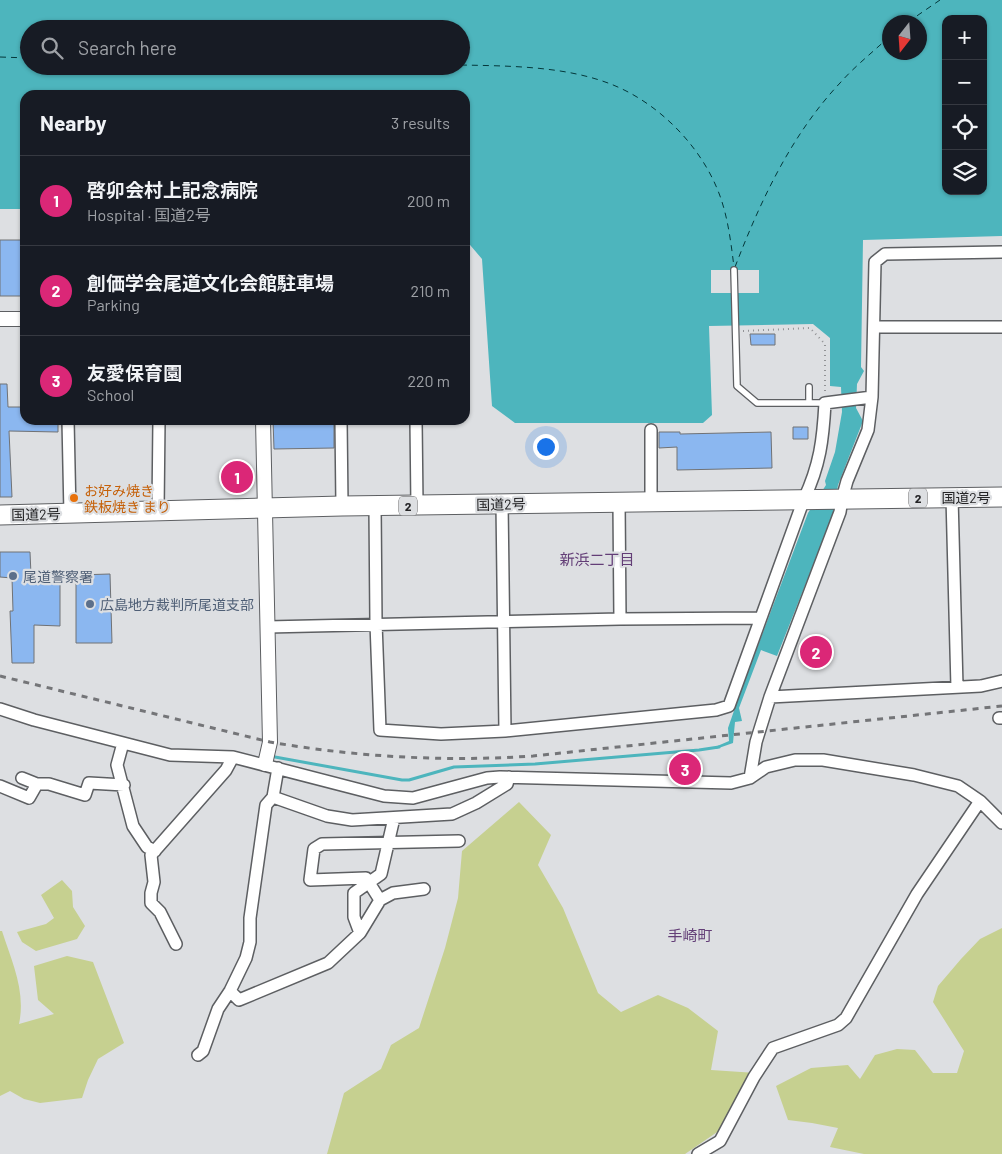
<!DOCTYPE html>
<meta charset="utf-8">
<style>
body{margin:0;font-family:Barlow,"Noto Sans JP",sans-serif;background:#242831;color:#f1f3f6}
.controls{position:absolute;right:15px;top:15px;display:grid;overflow:hidden;border-radius:10px;box-shadow:0 1px 4px #0004}
.controls button{width:45px;height:45px;display:grid;place-items:center;padding:0;border:0;border-bottom:1px solid #363941;background:#171b24;color:#f1f3f6;font:25px sans-serif}
.compass{position:absolute;left:882px;top:15px;width:45px;height:45px;border-radius:50%;background:#171b24;box-shadow:0 1px 4px #0004;rotate:197deg}
.you{position:absolute;left:545px;top:446px;width:18px;height:18px;margin:-12px;border:4px solid #fff;border-radius:50%;background:#1a73e8;box-shadow:0 0 0 8px #1a73e833}
.badge{display:grid;place-items:center;width:32px;height:32px;border-radius:50%;background:#db2777;color:#fff;font-size:16px;font-weight:700}
.pin{position:absolute;translate:-50% -50%;border:2px solid #fff;box-shadow:0 1px 5px #0006}
.list{margin:0;padding:0;list-style:none}
h2{display:flex;justify-content:space-between;align-items:center;height:65px;margin:0;padding:0 20px;font-size:21px}
h2 small{font-size:16px;font-weight:400;color:#9ea1a6}
.list li{display:grid;grid-template-columns:32px 1fr auto;gap:15px;align-items:center;box-sizing:border-box;height:90px;padding:0 20px;border-top:1px solid #363941}
.list b{display:block;font-size:19px;white-space:nowrap}
.list p{margin:0;font-size:16px;white-space:nowrap;color:#9ea1a6}
.list em{font-size:16px;font-style:normal;color:#9ea1a6}
.icon{flex:none;width:28px;height:28px;fill:none;stroke:currentColor;stroke-width:2;stroke-linecap:round;stroke-linejoin:round}
.map{position:relative;flex:none;width:1002px;height:1154px;overflow:hidden}
.search{position:absolute;background:#171b24;box-shadow:0 1px 4px #0004;left:20px;top:20px;width:450px;height:55px;display:flex;align-items:center;gap:12px;box-sizing:border-box;padding:0 18px;border-radius:28px;color:#9ea1a6;font-size:19px}
.panel{position:absolute;background:#171b24;box-shadow:0 1px 4px #0004;left:20px;top:90px;width:450px;height:335px;border-radius:15px}
.map>svg:first-child{display:block}
.green{fill:#c6d090}
.water{fill:#4db5bd;fill-rule:evenodd}
.pier{fill:#dddfe2}
.lines{fill:none;stroke-linecap:round;stroke-linejoin:round}
.stream{stroke:#4db5bd;stroke-width:3}
.ferry{stroke:#04373a;stroke-width:1;stroke-dasharray:6 5;stroke-linecap:butt}
.building{fill:#8bb7f0;stroke:#707275}
.service-casing{stroke:#5d5f62;stroke-width:8}
.minor-casing{stroke:#5d5f62;stroke-width:14}
.tertiary-casing{stroke:#5d5f62;stroke-width:16}
.trunk-casing{stroke:#5d5f62;stroke-width:21}
.path{stroke:#929396;stroke-width:2;stroke-dasharray:1 4;stroke-linecap:butt}
.service{stroke:#fff;stroke-width:5.5}
.minor{stroke:#fff;stroke-width:11}
.tertiary{stroke:#fff;stroke-width:14}
.trunk{stroke:#fff;stroke-width:19}
.rail{stroke:#747578;stroke-width:3;stroke-dasharray:6 6;stroke-linecap:butt}
.food-dot{fill:#e8710a;stroke:#dddfe2;stroke-width:2}
.service-dot{fill:#5c6f8a;stroke:#dddfe2;stroke-width:2}
.labels{text-anchor:middle;dominant-baseline:central;stroke-width:4.5;stroke-linejoin:round;paint-order:stroke}
.shield{fill:#dddfe2;stroke:#5c5c5e;stroke-width:1}
.shield-label{font-size:12px;font-weight:bold;fill:#242426}
.food-label{font-size:14px;fill:#c56008;stroke:#dddfe2;text-anchor:start}
.street-label{font-size:14px;fill:#242426;stroke:#dddfe2}
.service-label{font-size:14px;fill:#4e5e75;stroke:#dddfe2;text-anchor:start}
.neighbourhood-label{font-size:15px;fill:#633e77;stroke:#dddfe2}
</style>
<div class="map">
<svg width="1002" height="1154" viewBox="0 0 1002 1154">
<rect width="100%" height="100%" fill="#dddfe2"/>
<path class="green" d="M519,802L551,835L538,865L563,908L598,993L621,1012L658,995L688,1008L718,1031L711,1070L756,1073L726,1126L685,1154H327L344,1093L381,1069L391,1045L419,1028L445,948L458,898L462,851Z
M62,880L72,891L73,907L85,926L77,939L36,951L22,942L17,932L46,924L54,918L41,895Z
M1002,928V1154H864L830,1147L838,1128L812,1123L788,1120L776,1086L811,1068L848,1065L860,1079L875,1055L897,1049L915,1050L933,1073H957L964,1051L933,1002L938,986L961,959L980,939Z
M0,931H2C12,962 26,991 19,1024L54,1014L38,1000L34,966L67,956L93,962L124,1043L98,1059L88,1080L82,1098L40,1103L24,1099L10,1091L0,1096Z"/>
<path class="water" d="M0,0H1002V236L863,240L861,367L864,371L857,384L856,408L863,421L838,485L833,515L777,656L761,650L739,708L742,721L735,722L733,743L716,749L715,747L729,741L728,728L743,685L808,513L826,485L825,481L835,452L842,412L841,387L830,386V338L813,324L709,326L712,415L703,423H515L492,406L482,259L465,239V95H25V209H0ZM946,19H983V191H946ZM890,22H920V52H890ZM29,29H461V66H29Z"/>
<path class="pier" d="M711,270H759V293H711Z"/>
<g class="lines">
<path class="stream" d="M275,757L402,780H409L454,767L535,764L699,750L719,747"/>
<path class="ferry" d="M908,22L940,0
M0,57L29,58
M461,65C509,66 562,66 608,83C657,101 702,146 720,196C728,218 731,243 734,267
M735,267C760,202 791,135 840,83C855,66 873,52 890,36"/>
</g>
<path class="building" d="M0,240H25V296H0Z
M750,334H775V345H751Z
M0,384H7L8,407H25V420H58V432L9,431L12,497H0Z
M273,420H334V448L274,449Z
M793,427H808V439H793Z
M659,432H680V434L771,432L772,468L677,470V447L659,448Z
M0,552H30L31,575L60,574V626L34,625V663H12L10,611H13L12,578L0,577Z
M110,574L112,643H76V575Z"/>
<g class="lines">
<g class="service-casing">
<path id="service" d="M734,270L737,386L757,403H825
M809,403V387"/>
</g>
<g class="minor-casing">
<path id="minor" d="M874,327H1002
M68,420L70,514
M341,420L342,506
M416,420L417,506
M952,497L957,687
M651,501V430
M619,502L620,619
M502,503L505,731
M375,506L376,623L380,730L441,734L505,731L716,710L729,706L804,499C820,465 823,440 825,403L872,397
M158,511L159,420
M267,627L620,619L760,618
M770,697L981,686L1002,681
M0,709L34,720L170,755L233,757L384,796L413,798L487,778L500,777L731,783L750,778L766,767L795,760H823L914,775L958,786L980,801L1002,823
M999,718H1002
M123,743L117,765L133,826L147,847L155,851
M22,778L37,784H49L85,795L89,783L124,785
M750,778L756,742L770,697L840,512L842,499L847,481L868,430L872,397L875,262L885,254L1002,252
M0,786L29,798L37,784
M273,797L327,816L352,820L452,814L476,803L507,784L509,777
M380,900L366,878L310,880L314,849L322,844L459,841
M360,933L380,900L393,893L424,889
M176,944L160,912L151,903V893L154,882L151,855L226,770L233,757
M230,991L239,1000L328,963L360,933L354,917V893L381,874L394,818
M198,1055L203,1051L218,1009L230,991L246,958L250,942V918L266,805L273,797L278,768
M698,1154L720,1141L754,1077L773,1048L838,1025L846,1018L917,894L980,801"/>
</g>
<g class="tertiary-casing">
<path id="tertiary" d="M0,319H25
M263,420L270,742L265,764"/>
</g>
<g class="trunk-casing">
<path id="trunk" d="M0,515L342,506L1002,497"/>
</g>
<path class="path" d="M743,331L810,328L825,344V393"/>
<use href="#service" class="service"/>
<use href="#minor" class="minor"/>
<use href="#tertiary" class="tertiary"/>
<use href="#trunk" class="trunk"/>
<path class="rail" d="M0,676L270,742C357,757 445,762 533,756L1002,706"/>
</g>
<circle class="food-dot" cx="74" cy="498" r="5"/>
<g class="service-dot">
<circle cx="13" cy="576" r="5"/>
<circle cx="90" cy="604" r="5"/>
</g>
<g class="labels">
<g class="shield">
<rect x="909" y="488.5" width="18" height="19" rx="4"/>
<rect x="399" y="496.5" width="18" height="19" rx="4"/>
</g>
<g class="shield-label">
<text x="918" y="498">2</text>
<text x="408" y="506">2</text>
</g>
<g class="food-label">
<text x="84" y="490">お好み焼き<tspan x="84" dy="16">鉄板焼き まり</tspan></text>
</g>
<g class="street-label">
<text x="966" y="497">国道2号</text>
<text transform="translate(501 504) rotate(-1)">国道2号</text>
<text transform="translate(36 514) rotate(-1)">国道2号</text>
</g>
<g class="service-label">
<text x="23" y="576">尾道警察署</text>
<text x="100" y="604">広島地方裁判所尾道支部</text>
</g>
<g class="neighbourhood-label">
<text x="597" y="559">新浜二丁目</text>
<text x="690" y="935">手崎町</text>
</g>
</g>
</svg>
<div class="controls">
<button>+</button>
<button>−</button>
<button><svg class="icon" aria-label="locate" viewBox="0 0 24 24"><circle cx="12" cy="12" r="6"/><path d="M12 2v4M12 18v4M2 12h4M18 12h4"/></svg></button>
<button><svg class="icon" aria-label="layers" viewBox="0 0 24 24"><path d="M12 4l9 5-9 5-9-5zM3 14l9 5 9-5"/></svg></button>
</div>
<svg class="compass" viewBox="-18 -18 36 36"><path d="M0-13l5 13h-10z" fill="#e53935"/><path d="M0 13l5-13h-10z" fill="#9ea1a6"/></svg>
<div class="you"></div>
<div class="pin badge" style="left:237px;top:477px">1</div>
<div class="pin badge" style="left:816px;top:652px">2</div>
<div class="pin badge" style="left:685px;top:769px">3</div>
<div class="search"><svg class="icon" aria-label="search" viewBox="0 0 24 24"><circle cx="10" cy="10" r="6"/><path d="M15 15l6 6"/></svg>Search here</div>
<section class="panel">
<h2>Nearby<small>3 results</small></h2>
<ul class="list">
<li><span class="badge">1</span><div><b>啓卯会村上記念病院</b><p>Hospital · 国道2号</p></div><em>200 m</em></li>
<li><span class="badge">2</span><div><b>創価学会尾道文化会館駐車場</b><p>Parking</p></div><em>210 m</em></li>
<li><span class="badge">3</span><div><b>友愛保育園</b><p>School</p></div><em>220 m</em></li>
</ul>
</section>
</div>
